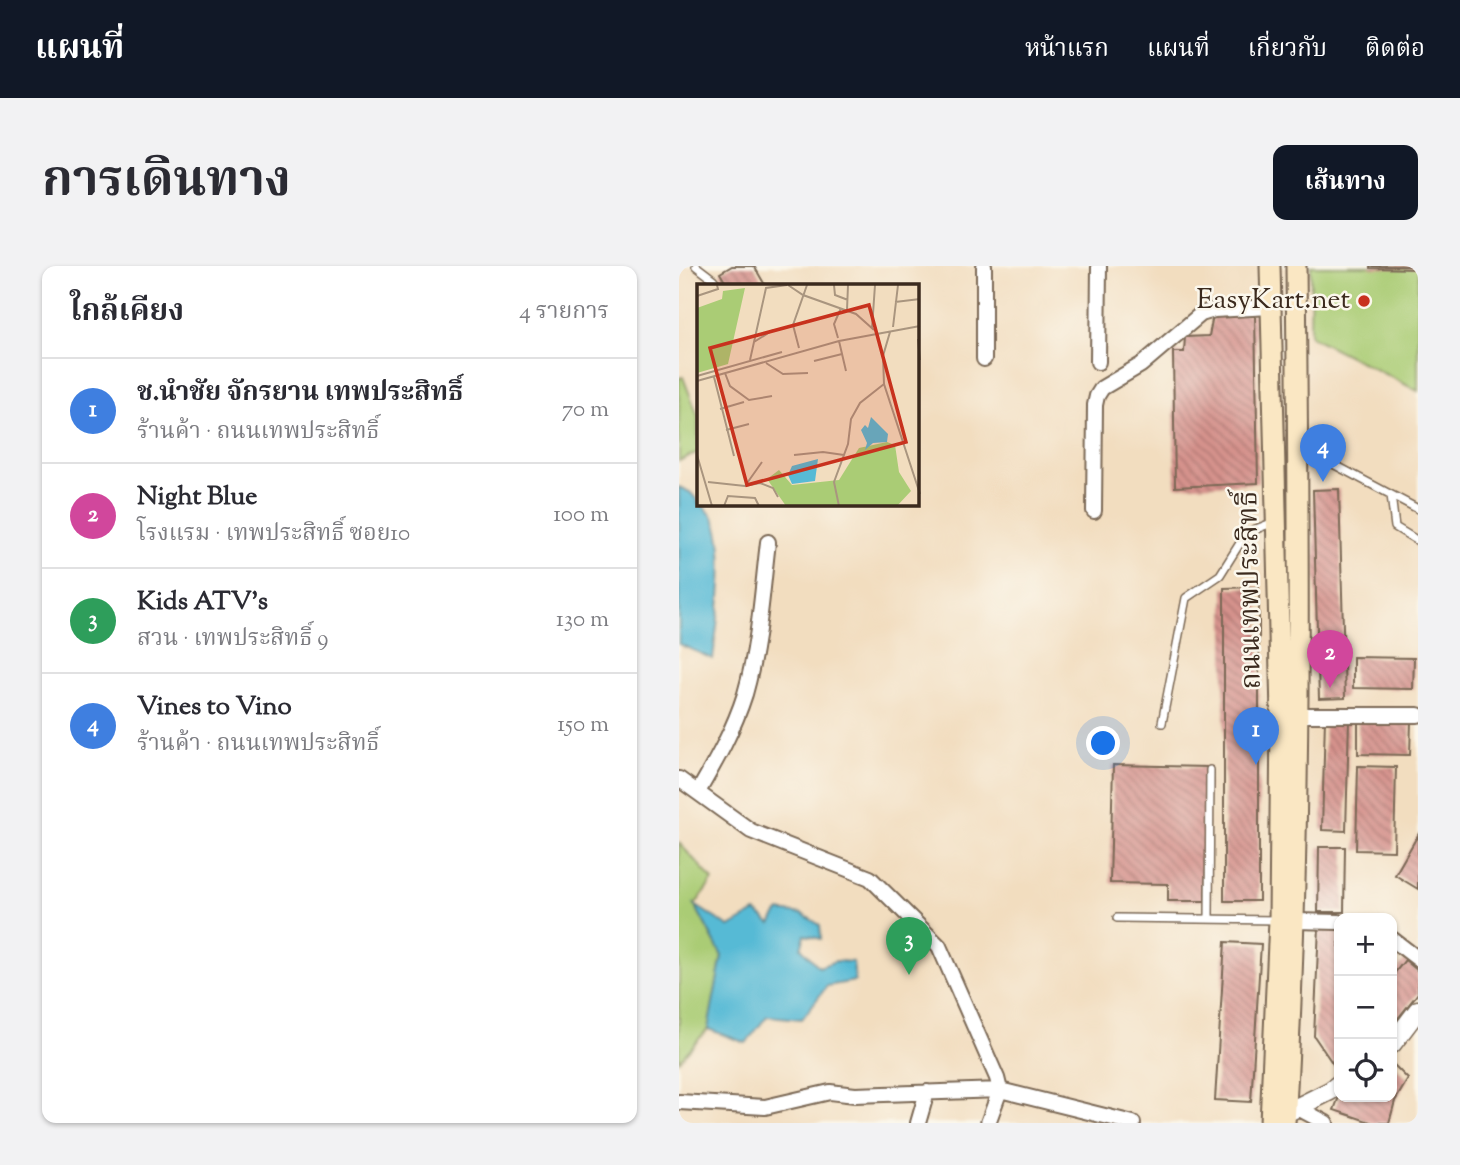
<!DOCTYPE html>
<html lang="th">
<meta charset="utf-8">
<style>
body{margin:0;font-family:"Sorts Mill Goudy","Noto Serif Thai",serif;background:#f2f2f3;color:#2b2b33}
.controls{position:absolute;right:21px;bottom:21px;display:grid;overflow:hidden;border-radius:14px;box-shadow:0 2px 5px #0004}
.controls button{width:63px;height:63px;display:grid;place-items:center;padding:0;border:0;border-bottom:2px solid #e1e1e2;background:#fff;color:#2b2b33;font:35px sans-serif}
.you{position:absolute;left:425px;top:478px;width:24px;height:24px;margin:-18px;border:5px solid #fff;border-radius:50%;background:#1a73e8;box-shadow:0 0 0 10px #1a73e833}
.badge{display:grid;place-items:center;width:46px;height:46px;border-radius:50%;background:#111827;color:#fff;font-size:23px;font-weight:700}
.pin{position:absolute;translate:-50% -58px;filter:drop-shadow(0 2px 4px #0008)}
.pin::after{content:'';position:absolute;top:37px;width:24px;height:21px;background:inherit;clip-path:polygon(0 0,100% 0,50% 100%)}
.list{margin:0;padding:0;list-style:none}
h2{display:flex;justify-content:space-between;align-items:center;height:91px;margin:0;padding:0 28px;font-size:30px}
h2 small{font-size:23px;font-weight:400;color:#7c7c81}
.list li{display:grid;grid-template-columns:46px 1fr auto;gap:21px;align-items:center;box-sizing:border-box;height:105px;padding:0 28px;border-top:2px solid #e1e1e2}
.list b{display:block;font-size:26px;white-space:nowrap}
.list p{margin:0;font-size:23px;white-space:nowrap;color:#7c7c81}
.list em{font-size:23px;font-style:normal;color:#7c7c81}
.icon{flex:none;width:38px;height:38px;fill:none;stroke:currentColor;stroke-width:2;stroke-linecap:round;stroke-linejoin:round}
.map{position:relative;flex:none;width:739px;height:857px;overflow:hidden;border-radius:14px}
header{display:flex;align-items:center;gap:42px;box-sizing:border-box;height:98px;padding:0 35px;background:#111827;color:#fff}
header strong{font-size:33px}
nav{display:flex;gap:38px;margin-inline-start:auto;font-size:24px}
.intro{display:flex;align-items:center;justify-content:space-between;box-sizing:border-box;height:168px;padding:0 42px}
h1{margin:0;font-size:49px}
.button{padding:18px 32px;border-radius:14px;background:#111827;color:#fff;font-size:24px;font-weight:700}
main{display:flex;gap:42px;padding:0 42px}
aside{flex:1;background:#fff;border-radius:14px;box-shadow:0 2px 5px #0004}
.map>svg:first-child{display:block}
.green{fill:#aacc75;stroke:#727b4a;stroke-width:2}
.water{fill:#57bad5;stroke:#49727a;stroke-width:2}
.building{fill:url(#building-back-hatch)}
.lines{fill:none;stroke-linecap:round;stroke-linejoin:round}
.service-casing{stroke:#7b6956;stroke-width:10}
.minor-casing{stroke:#7b6956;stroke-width:18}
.tertiary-casing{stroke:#7b6956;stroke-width:21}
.secondary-casing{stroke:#7b6956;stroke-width:23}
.service{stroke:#fff;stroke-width:7}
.minor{stroke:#fff;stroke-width:14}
.tertiary{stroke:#fff;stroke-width:18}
.secondary{stroke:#fae7c3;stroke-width:19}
.poi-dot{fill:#c8321e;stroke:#fbf7ec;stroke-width:2.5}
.labels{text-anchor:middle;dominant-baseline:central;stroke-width:5;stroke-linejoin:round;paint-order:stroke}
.poi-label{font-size:28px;fill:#3b2a1e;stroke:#fbf7ec;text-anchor:end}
.street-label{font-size:28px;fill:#3b2a1e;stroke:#fbf7ec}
.inset-road{fill:none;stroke:#a9957f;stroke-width:2}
.view{fill:#c8321e;fill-opacity:0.15;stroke:#c8321e;stroke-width:3.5}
.inset-edge{fill:none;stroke:#3b2a1e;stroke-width:3.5}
</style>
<header>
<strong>แผนที่</strong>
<nav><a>หน้าแรก</a><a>แผนที่</a><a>เกี่ยวกับ</a><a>ติดต่อ</a></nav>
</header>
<div class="intro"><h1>การเดินทาง</h1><a class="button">เส้นทาง</a></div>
<main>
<aside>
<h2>ใกล้เคียง<small>4 รายการ</small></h2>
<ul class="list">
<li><span class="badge" style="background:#3f7fe0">1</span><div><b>ช.นำชัย จักรยาน เทพประสิทธิ์</b><p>ร้านค้า · ถนนเทพประสิทธิ์</p></div><em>70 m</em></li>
<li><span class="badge" style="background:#d1479c">2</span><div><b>Night Blue</b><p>โรงแรม · เทพประสิทธิ์ ซอย10</p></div><em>100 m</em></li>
<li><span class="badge" style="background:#2e9e5b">3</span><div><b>Kids ATV's</b><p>สวน · เทพประสิทธิ์ 9</p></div><em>130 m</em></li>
<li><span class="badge" style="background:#3f7fe0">4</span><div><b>Vines to Vino</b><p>ร้านค้า · ถนนเทพประสิทธิ์</p></div><em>150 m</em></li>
</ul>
</aside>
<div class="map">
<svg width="739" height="857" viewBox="0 0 739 857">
<defs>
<pattern id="building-back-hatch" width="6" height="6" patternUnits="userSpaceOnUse" patternTransform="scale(1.75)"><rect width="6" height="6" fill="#d5928c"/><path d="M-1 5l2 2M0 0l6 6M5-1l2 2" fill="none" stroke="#ae7772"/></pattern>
</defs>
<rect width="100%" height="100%" fill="#fbf7ec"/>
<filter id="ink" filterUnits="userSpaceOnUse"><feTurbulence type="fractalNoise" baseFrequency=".0143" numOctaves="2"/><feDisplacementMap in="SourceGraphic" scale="14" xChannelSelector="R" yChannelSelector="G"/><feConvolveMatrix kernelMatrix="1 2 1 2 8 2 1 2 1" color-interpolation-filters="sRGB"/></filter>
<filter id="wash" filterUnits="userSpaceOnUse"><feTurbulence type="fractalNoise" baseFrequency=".00686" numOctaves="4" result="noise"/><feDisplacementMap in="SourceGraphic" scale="28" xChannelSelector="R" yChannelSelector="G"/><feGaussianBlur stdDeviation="1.57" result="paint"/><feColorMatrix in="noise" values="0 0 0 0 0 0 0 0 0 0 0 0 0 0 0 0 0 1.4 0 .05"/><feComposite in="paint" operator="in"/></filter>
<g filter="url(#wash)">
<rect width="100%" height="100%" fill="#f2ddbf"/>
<path class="green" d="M632,0H739V125L631,70Z
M4,111L19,150V186L0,195V112Z
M0,577L34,614L16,639L43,690L29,763L0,795Z"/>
<path class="water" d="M0,221L11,226L19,235V238H22C27,243 34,249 36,255C50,289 38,356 34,393L0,378Z
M16,639L50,661L77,646L92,658L100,645L123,648L141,659L142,673L126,669L122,682L140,701L157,695L174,696L176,715L148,720L123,753L88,750L67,777L29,763L43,690Z"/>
<g id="blocks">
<path class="building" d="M53,0H75L86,19H48L41,7Z
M691,0H739V3L691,2Z
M576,48L579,217L496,221L494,86H505L506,71L530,70L534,49Z
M660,223L666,432L640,433L634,224Z
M580,321V635H545V322Z
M674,391L735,392L734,423L674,422Z
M646,452L670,453L667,565L643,564Z
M679,454L732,455L731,489L679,488Z
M434,499L529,501L526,635H489V618L431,617Z
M679,500L717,501L715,585L677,584Z
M739,569V623L716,609Z
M640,581H666L665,646H639Z
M640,661L660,662V803L658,804L635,770Z
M546,676L582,678L572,836L536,834Z
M726,694L739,705V727L713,760V710Z
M713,797L729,813L716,835L710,857H694L655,844L660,831H713Z"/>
</g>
</g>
<g filter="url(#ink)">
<use href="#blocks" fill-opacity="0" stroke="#7b6956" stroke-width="2"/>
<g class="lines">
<g class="service-casing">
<path id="service" d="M17,0L34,13L39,19
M622,181L739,243
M712,229L716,261L739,275
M483,457L507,332L541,309L561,277L572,265L595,256
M438,652L599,654
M530,653L531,504"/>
</g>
<g class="minor-casing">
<path id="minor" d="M305,93V0
M419,96L420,0
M415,245L416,139L418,130L423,122L462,99L522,48L535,44L592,41
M620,449H739
M0,513L72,565L191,612L260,680L318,812L321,824
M19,526C37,495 55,463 66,428C80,379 83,326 89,276
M615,655L660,656
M713,673L739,693
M0,836L86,841L151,826L176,829L321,824L454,857
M619,842L647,857
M239,857L248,826
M309,857L321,824"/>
</g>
<g class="tertiary-casing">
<path id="tertiary" d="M713,778L739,744
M607,847L651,825L660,818"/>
</g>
<g class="secondary-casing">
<path id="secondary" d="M591,857L600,654L602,448L591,0
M606,857C623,572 620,286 617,0"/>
</g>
<use href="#service" class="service"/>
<use href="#minor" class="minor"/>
<use href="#tertiary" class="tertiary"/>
<use href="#secondary" class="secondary"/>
</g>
</g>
<circle class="poi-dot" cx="685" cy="35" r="7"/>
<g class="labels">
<g class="poi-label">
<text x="671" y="35">EasyKart.net</text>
</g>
<g class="street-label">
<text transform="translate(572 324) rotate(-91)">ถนนเทพประสิทธิ์</text>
</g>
</g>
<g transform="translate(18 18)">
<rect width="222" height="222" fill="#f2ddbf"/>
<path d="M48,4L31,80L0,89V24L25,15L26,7ZM190,158L198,161L202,188L214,207L200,222H89L70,195L82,186L95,201L142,196L162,164Z" fill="#aacc75"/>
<path d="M174,133L191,150L190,158L176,159L168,166L170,159L164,146L168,141L171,144ZM121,175L118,197L95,200L91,191L95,182Z" fill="#57bad5"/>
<path class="inset-road" d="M91,1L106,11L159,30L177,46M137,1L138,11L151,16M0,12L21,5L20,1M198,18L223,15M150,26L151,1M196,43L201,1M175,44L178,1M193,48L186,72L187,100L223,210M141,54L137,40L144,24M221,55L223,76M142,57L149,87M57,58L76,46M102,64L96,41L110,1M53,76L69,4L90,1M117,77L145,70M69,79L86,90L111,89M28,89L33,102L52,116L75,112M0,92L85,68M17,93L37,172M0,97L142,57L223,42M23,125L47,118M29,146L52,140M0,171L15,222M97,171L126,168L147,171M11,198L48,202L63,199L76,204L81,213M48,202L65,178M27,222L31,212L58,214L62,222M142,222L137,198L151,160L154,135L163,119L187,100"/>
<path class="view" d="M172,21L209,158L50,201L13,64Z"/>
<rect width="222" height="222" class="inset-edge"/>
</g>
</svg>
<div class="controls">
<button>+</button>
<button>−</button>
<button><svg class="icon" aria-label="locate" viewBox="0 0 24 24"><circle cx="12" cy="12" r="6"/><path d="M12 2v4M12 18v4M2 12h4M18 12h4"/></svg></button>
</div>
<div class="you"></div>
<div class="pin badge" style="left:577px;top:499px;background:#3f7fe0">1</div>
<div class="pin badge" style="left:651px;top:422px;background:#d1479c">2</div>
<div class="pin badge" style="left:230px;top:709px;background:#2e9e5b">3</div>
<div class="pin badge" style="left:644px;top:216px;background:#3f7fe0">4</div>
</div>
</main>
